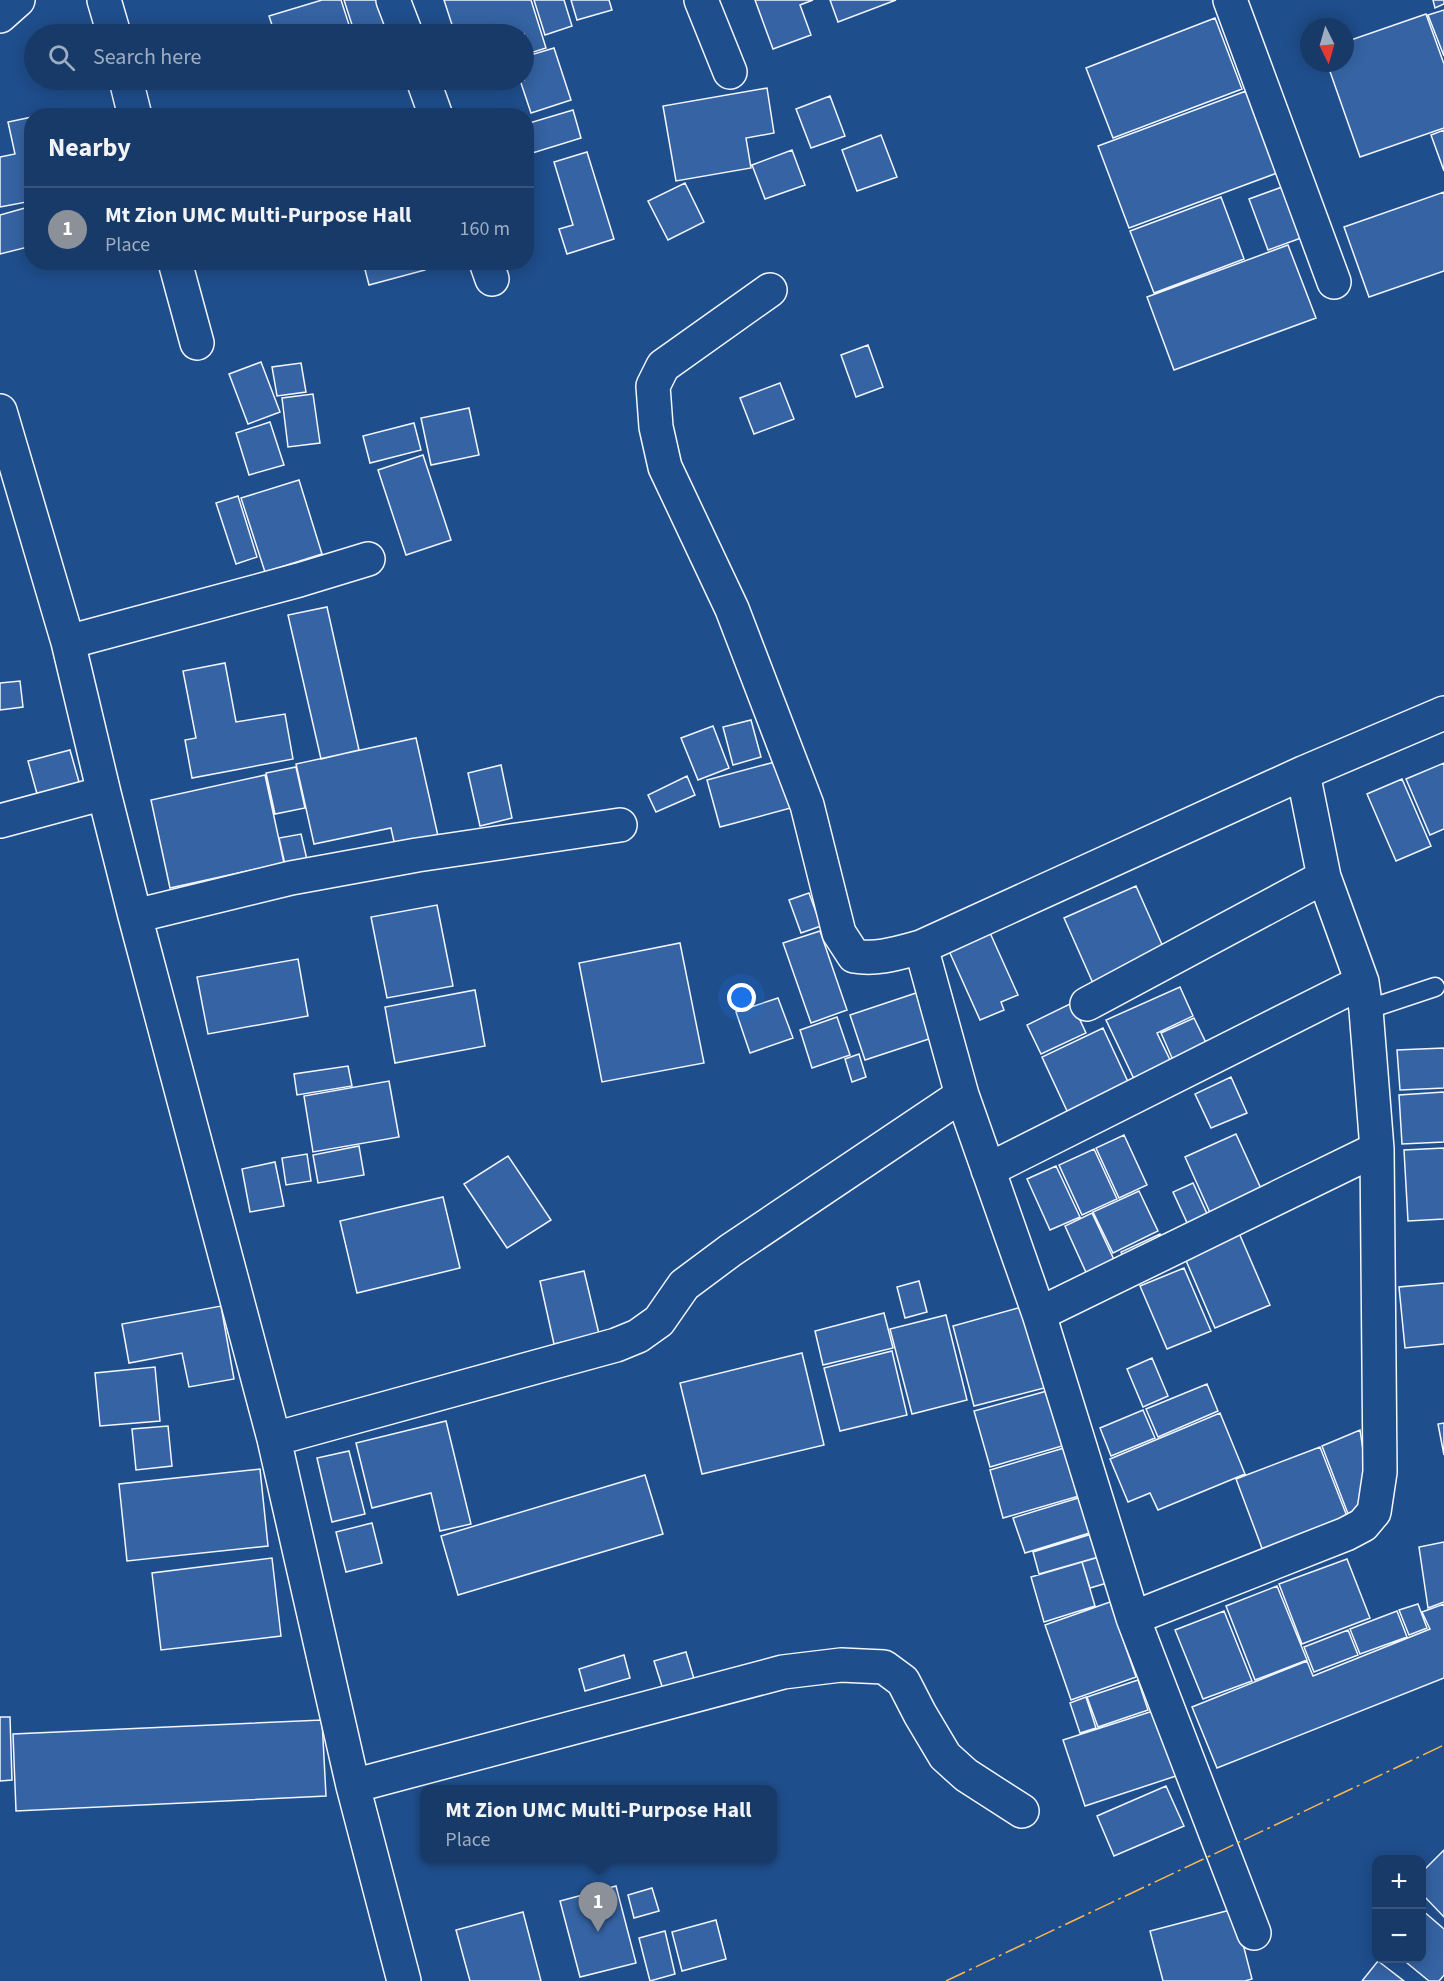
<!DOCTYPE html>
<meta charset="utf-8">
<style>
body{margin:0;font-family:"Source Sans 3",sans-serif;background:#20416f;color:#f1f3f6}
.controls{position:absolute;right:18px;bottom:18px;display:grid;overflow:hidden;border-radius:12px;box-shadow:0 3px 15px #0003}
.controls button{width:54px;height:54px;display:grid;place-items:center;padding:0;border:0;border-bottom:2px solid #36547d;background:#173a69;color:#f1f3f6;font:30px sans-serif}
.compass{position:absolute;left:1300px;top:18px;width:54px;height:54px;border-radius:50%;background:#173a69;box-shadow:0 3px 15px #0003;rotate:175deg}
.you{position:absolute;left:742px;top:998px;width:21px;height:21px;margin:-15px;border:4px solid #fff;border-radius:50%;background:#1a73e8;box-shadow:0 0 0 9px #1a73e833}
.badge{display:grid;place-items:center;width:39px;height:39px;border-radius:50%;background:#8c9099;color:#fff;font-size:20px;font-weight:700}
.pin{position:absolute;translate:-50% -50px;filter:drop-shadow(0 2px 3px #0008)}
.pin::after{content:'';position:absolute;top:32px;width:21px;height:18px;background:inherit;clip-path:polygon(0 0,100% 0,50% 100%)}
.popup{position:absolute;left:420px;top:1785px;width:357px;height:78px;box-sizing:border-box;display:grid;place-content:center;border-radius:12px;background:#173a69;filter:drop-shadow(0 2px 4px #0005);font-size:20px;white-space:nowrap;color:#9eadc0}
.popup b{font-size:22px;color:#f1f3f6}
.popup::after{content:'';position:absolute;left:50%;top:100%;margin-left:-12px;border:12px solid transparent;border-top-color:#173a69}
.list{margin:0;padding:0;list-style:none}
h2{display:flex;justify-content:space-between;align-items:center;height:78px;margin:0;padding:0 24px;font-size:26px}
h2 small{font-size:20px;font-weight:400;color:#9eadc0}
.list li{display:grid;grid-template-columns:39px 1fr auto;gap:18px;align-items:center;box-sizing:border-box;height:84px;padding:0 24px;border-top:2px solid #36547d}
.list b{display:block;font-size:22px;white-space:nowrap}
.list p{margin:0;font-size:20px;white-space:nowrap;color:#9eadc0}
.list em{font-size:20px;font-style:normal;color:#9eadc0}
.icon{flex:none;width:33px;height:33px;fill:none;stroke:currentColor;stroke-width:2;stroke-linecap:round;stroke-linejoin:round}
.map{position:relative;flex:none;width:1444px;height:1981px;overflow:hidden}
.search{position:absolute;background:#173a69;box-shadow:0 3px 15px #0003;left:24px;top:24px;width:510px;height:66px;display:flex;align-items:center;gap:15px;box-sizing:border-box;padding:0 21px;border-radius:33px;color:#9eadc0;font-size:22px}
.panel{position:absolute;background:#173a69;box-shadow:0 3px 15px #0003;left:24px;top:108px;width:510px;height:162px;border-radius:24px}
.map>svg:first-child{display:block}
.building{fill:#3563a3;stroke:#f2f6ff;stroke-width:1.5}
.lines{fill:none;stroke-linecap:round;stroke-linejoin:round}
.lane-casing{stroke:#f2f6ff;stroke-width:21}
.street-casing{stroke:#f2f6ff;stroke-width:36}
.lane{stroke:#1f4e8c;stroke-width:18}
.street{stroke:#1f4e8c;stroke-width:33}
.power{stroke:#ffb74d;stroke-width:1.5;stroke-dasharray:21 4.5 3 4.5;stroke-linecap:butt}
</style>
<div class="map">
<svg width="1444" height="1981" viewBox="0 0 1444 1981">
<rect width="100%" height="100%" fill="#1f4e8c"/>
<path class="building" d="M322,0H341L352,34H275L269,16Z
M344,0H390L401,34H355Z
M444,0H531L546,48L524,55V34H455Z
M534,0H564L572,26L545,35Z
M571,0H609L612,10L577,20Z
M755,0H813L800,5L811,35L773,49Z
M830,0H896L838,22Z
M1433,0H1444V4L1435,8Z
M1444,10V56L1428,15Z
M1426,14L1444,64V128L1360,157L1327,63H1345V42Z
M1215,18L1242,89L1113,138L1086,68Z
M554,48L571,100L531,113L520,80H524V57Z
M289,80H324L292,89Z
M767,88L774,133L746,138L751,168L676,181L663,106Z
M1246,91L1277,173L1129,228L1098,146Z
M830,96L845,136L811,148L796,109Z
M573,110L581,138L526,155V124Z
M65,111L66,116H40Z
M32,117V201L0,207V157L15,154L8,122Z
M1444,130V171L1431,135Z
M881,135L897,177L857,191L842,150Z
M792,150L805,185L765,199L752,165Z
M587,152L614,239L567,254L559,229L573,225L554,162Z
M685,183L704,222L668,240L648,201Z
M1282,187L1301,238L1268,250L1249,199Z
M1444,192V271L1369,297L1344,227Z
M1221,197L1244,259L1154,293L1130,231Z
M32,206V246L0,254V215Z
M1288,245L1316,318L1174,370L1147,297Z
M363,262H423L425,270L369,285Z
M868,345L883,387L856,397L841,355Z
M261,362L280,412L248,424L229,374Z
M301,363L306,392L277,396L272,367Z
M780,383L794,419L754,434L740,398Z
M313,394L320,443L288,447L282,398Z
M469,408L479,455L431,465L421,418Z
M270,422L284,465L249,475L236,433Z
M414,423L421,450L370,463L363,436Z
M423,455L451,540L406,555L378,470Z
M299,480L322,554L265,572L241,498Z
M238,496L257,557L236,564L216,503Z
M327,607L359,750L321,759L288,615Z
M225,663L236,722L285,714L293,759L192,778L185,740L196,738L183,671Z
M20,681L23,707L0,710V683Z
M751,720L761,757L733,765L723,727Z
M713,726L729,768L698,780L681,738Z
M416,738L438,836L395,846L391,828L314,844L296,764Z
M70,750L81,789L39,801L28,761Z
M786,759L798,806L720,827L707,780Z
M1444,763V829L1430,835L1406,779Z
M501,765L512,818L480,826L468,773Z
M296,767L305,808L275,814L266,773Z
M265,775L284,863L170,888L151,800Z
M687,776L695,795L656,812L648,795Z
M1402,779L1431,846L1396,861L1367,794Z
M301,834L308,864L286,869L279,838Z
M1136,886L1168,958L1096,990L1064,918Z
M809,893L821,926L801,933L789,900Z
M437,905L453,986L387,998L371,917Z
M986,924L1018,995L1001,1002L1004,1010L980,1020L945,942Z
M820,931L847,1010L811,1023L783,943Z
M680,943L704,1063L602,1082L579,963Z
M298,959L308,1016L208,1034L197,977Z
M1180,987L1193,1016L1157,1033L1172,1064L1135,1081L1106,1020Z
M475,990L485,1046L395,1063L385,1007Z
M919,992L935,1037L865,1060L850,1015Z
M778,998L793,1038L750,1053L736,1012Z
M1072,1003L1086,1033L1041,1054L1027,1025Z
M837,1017L850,1055L812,1068L800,1030Z
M1194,1018L1210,1051L1176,1067L1161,1033Z
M1103,1028L1129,1084L1068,1113L1042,1057Z
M1444,1048V1088L1400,1090L1397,1050Z
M859,1054L866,1077L852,1082L845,1059Z
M348,1066L352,1086L297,1095L294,1074Z
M1231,1077L1247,1113L1211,1128L1195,1094Z
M389,1081L399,1137L313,1152L304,1096Z
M1444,1092V1142L1402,1144L1399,1095Z
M1236,1134L1263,1193L1212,1217L1185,1157Z
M1124,1135L1147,1185L1119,1198L1096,1148Z
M359,1146L364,1175L318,1183L313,1155Z
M1444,1148V1219L1408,1221L1404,1150Z
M1094,1149L1117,1199L1082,1215L1059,1165Z
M307,1154L311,1181L286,1185L282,1158Z
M508,1156L551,1220L507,1248L464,1184Z
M275,1162L284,1206L250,1212L242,1169Z
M1056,1166L1080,1217L1050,1230L1027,1179Z
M1193,1183L1209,1218L1189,1227L1173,1192Z
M1139,1191L1158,1231L1113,1253L1093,1212Z
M443,1197L460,1268L357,1293L340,1221Z
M1092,1213L1117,1266L1089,1279L1065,1226Z
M1239,1233L1270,1305L1215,1328L1184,1256Z
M1160,1234L1166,1247L1127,1265L1121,1252Z
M1184,1268L1211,1331L1167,1349L1140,1286Z
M584,1271L599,1334L554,1344L540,1281Z
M919,1281L927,1312L905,1318L897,1287Z
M1444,1283V1344L1405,1348L1399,1287Z
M221,1306L234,1379L189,1387L182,1353L129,1363L122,1324Z
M1025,1306L1048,1387L974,1406L953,1326Z
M884,1313L893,1348L823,1365L815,1331Z
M946,1315L967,1400L912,1414L890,1329Z
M892,1351L907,1415L840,1431L824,1368Z
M802,1353L824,1445L702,1474L680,1383Z
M1152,1358L1168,1396L1143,1407L1127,1369Z
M155,1367L160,1421L100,1426L95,1373Z
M1207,1384L1218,1411L1158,1437L1146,1409Z
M1047,1391L1062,1446L990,1467L974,1411Z
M1143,1410L1155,1438L1111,1456L1100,1428Z
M1220,1413L1245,1474L1158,1510L1150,1493L1128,1502L1110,1459Z
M446,1421L471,1524L440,1531L431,1493L372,1508L356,1443Z
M1444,1423V1455L1438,1424Z
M168,1426L172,1466L136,1470L132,1429Z
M1360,1430L1372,1510L1350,1519L1322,1446Z
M1320,1447L1348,1519L1263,1551L1236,1479Z
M1064,1448L1079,1496L1003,1518L990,1470Z
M349,1451L365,1514L332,1522L317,1458Z
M260,1469L268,1546L127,1561L119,1484Z
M645,1475L663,1534L458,1595L441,1536Z
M1088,1495L1099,1530L1025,1553L1013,1518Z
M372,1523L382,1563L346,1572L336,1532Z
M1095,1533L1102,1556L1039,1574L1033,1552Z
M1444,1542V1602L1428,1608L1419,1547Z
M1099,1557L1107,1583L1090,1588L1082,1562Z
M272,1558L281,1636L161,1650L152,1573Z
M1347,1559L1370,1618L1302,1644L1279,1584Z
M1082,1562L1095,1606L1044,1622L1031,1577Z
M1277,1586L1307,1660L1255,1680L1226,1606Z
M1110,1602L1136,1677L1071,1700L1045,1625Z
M1418,1604L1427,1628L1409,1635L1399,1610Z
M1444,1604V1678L1217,1768L1192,1707L1307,1661L1313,1676L1430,1629L1422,1612Z
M1224,1611L1252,1681L1203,1699L1175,1630Z
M1397,1611L1407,1637L1360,1654L1350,1629Z
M1348,1630L1358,1655L1314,1672L1304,1647Z
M686,1652L697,1689L666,1699L654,1661Z
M624,1655L630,1678L585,1691L579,1669Z
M1138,1680L1148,1710L1098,1727L1087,1697Z
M1086,1697L1096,1728L1080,1733L1070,1703Z
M1156,1710L1179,1775L1085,1806L1063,1740Z
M0,1717H10L12,1780L0,1781Z
M322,1720L326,1796L16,1811L13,1734Z
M1166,1786L1184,1826L1114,1856L1097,1816Z
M1444,1850V1917L1422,1894V1872Z
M616,1886L636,1963L580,1977L560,1901Z
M652,1888L659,1911L634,1918L628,1895Z
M1234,1909L1252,1979L1245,1981H1163L1150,1931Z
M1422,1910L1444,1929V1975L1439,1981H1429L1401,1958H1422Z
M523,1912L541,1981H470L456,1930Z
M716,1920L726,1959L682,1971L672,1932Z
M665,1931L675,1974L650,1981L639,1938Z
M1378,1961L1404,1981H1362Z"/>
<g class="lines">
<g class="lane-casing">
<path id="lane" d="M1366,1010L1435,987"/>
</g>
<g class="street-casing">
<path id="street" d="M104,0L114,34
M393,0L406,34
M701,0L730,72
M1230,0L1334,282
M0,16L18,0
M126,80L135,116
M423,80L436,116
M175,262L197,343
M486,262L492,279
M770,290L663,366L653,386L656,427L665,467L732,609L807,805L839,933L854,956C878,960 898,953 921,947
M0,411L68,642L104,793L135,916L274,1439L353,1786L404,1981
M68,642L299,580L368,559
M0,821L104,793
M135,916L291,878L417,855L620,825
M1087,1004L1324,877
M988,1170L1362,982
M1039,1314L1377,1149
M274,1439L616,1345L638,1336L659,1321L684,1285L731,1250L962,1095
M1133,1618L1346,1534L1363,1525L1374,1512L1380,1472L1377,1149L1366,1010L1362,982L1324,877L1303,773
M353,1786L783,1672L841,1665L884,1667L903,1681L920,1714L945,1756L966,1775L1022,1811
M1254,1933L1133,1618L1039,1314L962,1095L921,947L1303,773L1444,713"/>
</g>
<use href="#lane" class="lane"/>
<use href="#street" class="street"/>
<path class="power" d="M946,1981L1444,1745"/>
</g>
</svg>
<div class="controls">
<button>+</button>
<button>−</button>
</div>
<svg class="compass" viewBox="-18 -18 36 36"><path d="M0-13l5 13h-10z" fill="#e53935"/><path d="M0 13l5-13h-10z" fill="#9eadc0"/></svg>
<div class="you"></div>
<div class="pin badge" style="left:598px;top:1932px">1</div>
<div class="popup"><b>Mt Zion UMC Multi-Purpose Hall</b>Place</div>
<div class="search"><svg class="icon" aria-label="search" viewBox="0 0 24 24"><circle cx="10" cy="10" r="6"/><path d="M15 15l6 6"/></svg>Search here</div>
<section class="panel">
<h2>Nearby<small></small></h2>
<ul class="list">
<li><span class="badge">1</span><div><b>Mt Zion UMC Multi-Purpose Hall</b><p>Place</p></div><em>160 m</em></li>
</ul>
</section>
</div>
